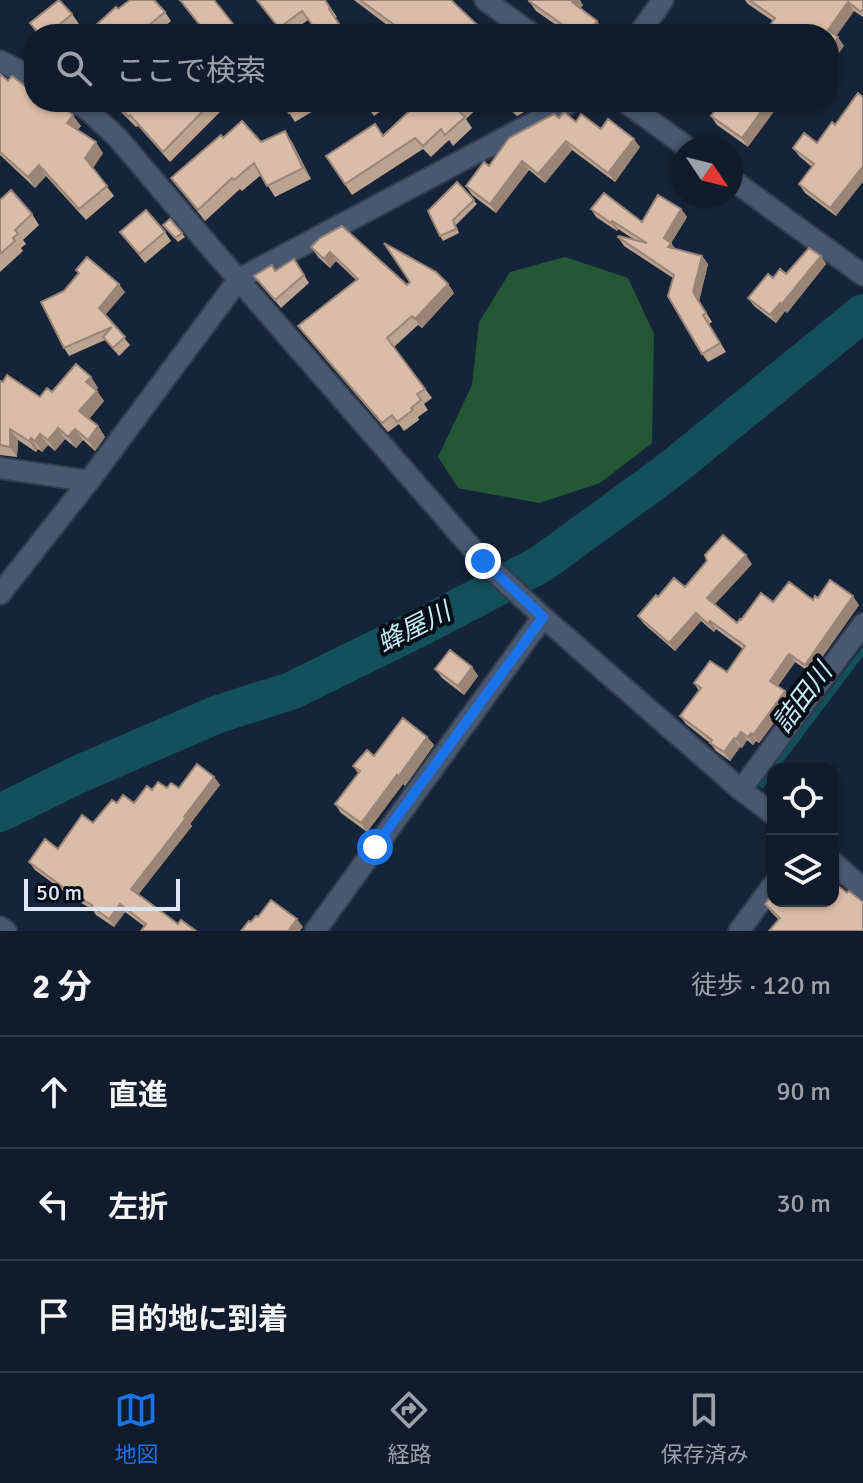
<!DOCTYPE html>
<html lang="ja">
<meta charset="utf-8">
<style>
body{margin:0;font-family:Signika,"Noto Sans JP",sans-serif;background:#192433;color:#f1f3f6}
.controls{position:absolute;right:24px;bottom:24px;display:grid;overflow:hidden;border-radius:16px;box-shadow:0 2px 6px #0004}
.controls button{width:72px;height:72px;display:grid;place-items:center;padding:0;border:0;border-bottom:2px solid #303947;background:#101b2b;color:#f1f3f6;font:40px sans-serif}
.compass{position:absolute;left:671px;top:136px;width:72px;height:72px;border-radius:50%;background:#101b2b;box-shadow:0 2px 6px #0004;rotate:125deg}
.scale{position:absolute;left:24px;bottom:20px;width:156px;box-sizing:border-box;padding-left:8px;border:4px solid #dde6f5;border-top:0;font-size:22px;line-height:28px;white-space:nowrap;color:#dde6f5;-webkit-text-stroke:6px #070d17;paint-order:stroke}
.stop{position:absolute;width:24px;height:24px;margin:-18px;border:6px solid #1a73e8;border-radius:50%;background:#fff}
.stop.end{background:#1a73e8;border-color:#fff;box-shadow:0 2px 8px #0008}
.list{margin:0;padding:0;list-style:none}
h2{display:flex;justify-content:space-between;align-items:center;height:104px;margin:0;padding:0 32px;font-size:34px}
h2 small{font-size:26px;font-weight:400;color:#9ca1a9}
.list li{display:grid;grid-template-columns:52px 1fr auto;gap:24px;align-items:center;box-sizing:border-box;height:112px;padding:0 32px;border-top:2px solid #303947}
.list b{display:block;font-size:30px;white-space:nowrap}
.list em{font-size:26px;font-style:normal;color:#9ca1a9}
.icon{flex:none;width:44px;height:44px;fill:none;stroke:currentColor;stroke-width:2;stroke-linecap:round;stroke-linejoin:round}
.map{position:relative;flex:none;width:863px;height:931px;overflow:hidden}
.search{position:absolute;background:#101b2b;box-shadow:0 2px 6px #0004;left:24px;right:24px;top:24px;height:88px;display:flex;align-items:center;gap:20px;box-sizing:border-box;padding:0 28px;border-radius:32px;color:#9ca1a9;font-size:30px}
.sheet{height:440px;background:#101b2b}
nav{display:flex;justify-content:space-around;align-items:center;box-sizing:border-box;height:112px;border-top:2px solid #303947;background:#101b2b;font-size:22px;color:#9ca1a9}
nav a{display:grid;justify-items:center;gap:4px}
nav .on{color:#1a73e8}
.map>svg:first-child{display:block}
.forest{fill:#245736}
.lines{fill:none;stroke-linecap:round;stroke-linejoin:round}
.stream{stroke:#144f5c;stroke-width:6}
.river{stroke:#144f5c;stroke-width:38}
.minor-casing{stroke:#333d4f;stroke-width:24}
.minor{stroke:#495871;stroke-width:20}
.wall{fill:#bba390}
.shaded-wall{fill:#998476}
.building{fill:#dabda8;stroke:#998476;stroke-width:2}
.route{stroke:#1a73e8;stroke-width:10}
.labels{text-anchor:middle;dominant-baseline:central;stroke-width:8;stroke-linejoin:round;paint-order:stroke}
.water-label{font-size:26px;font-style:italic;fill:#c5ecf6;stroke:#070d17}
</style>
<div class="map">
<svg width="863" height="931" viewBox="0 0 863 931">
<rect width="100%" height="100%" fill="#162439"/>
<path class="forest" d="M565,257L628,278L654,334L652,443L600,483L539,503L458,488L438,457L472,385L479,322L510,272Z"/>
<g class="lines">
<path class="stream" d="M774,769L863,651
M762,785L773,770"/>
<path class="river" d="M0,813L77,775L218,714L291,691L427,624L541,564L670,470L863,313"/>
<g class="minor-casing">
<path id="minor" d="M485,0L532,34
M639,34L663,0
M0,61L34,78
M75,102L88,110L117,137L211,248L483,561L543,617L741,790L773,814
M625,102L688,148
M731,179L863,275
M0,468L89,481
M0,594L89,481L239,279L572,102
M741,790L863,624
M833,862L863,889
M0,927L6,931
M315,931L543,617
M739,931L773,885"/>
</g>
<use href="#minor" class="minor"/>
</g>
<path class="wall" d="M257,0H325L337,17L335,18L308,20L289,34H283Z
M354,0H451L474,22L490,34H399Z
M745,0H863V17L854,11L836,36L844,46L773,21L748,4Z
M529,1L583,5L580,8L604,30L601,34H569L536,11Z
M118,9L165,12L171,21L156,34H102L96,25Z
M72,14L79,24L66,34H38L30,23Z
M0,74L8,81L34,93L81,126L77,130L103,153L93,168L114,196L86,220L46,176L35,188L0,155Z
M111,102H230L170,162L138,126L136,127Z
M282,102H328L295,122Z
M364,102H392L393,103L374,116Z
M419,102H484L466,119L472,128L453,146L449,140L431,157L423,149L352,195L326,156L383,135Z
M501,102H542L517,116Z
M721,102L748,147L717,125L711,116Z
M559,118L601,129L640,147L615,182L572,150L545,183L529,170L496,213L472,195L466,186L489,166Z
M223,138L261,142H292L311,179L275,197L261,175L242,191L240,189L205,221L171,178Z
M817,143L836,216L805,193L799,184L812,167L799,156L793,148Z
M457,182L477,204L456,225L459,233L443,241L440,236Z
M0,200L32,214L39,225L23,240L26,244L21,248L23,251L0,272Z
M591,209L642,222L681,209L687,217L671,243L675,249L702,256L708,264L699,301L712,322L709,324L726,352L708,362L702,354L673,278L624,246L618,237L635,240L618,229L617,231L596,217Z
M170,219L185,237L178,242L163,225Z
M120,232H165L171,241L145,263Z
M320,238L407,285L448,284L454,293L422,328L418,325L394,347L432,398L424,404L428,410L418,417L419,420L404,431L399,424L388,432L305,335L298,326L356,280L336,261L330,268L318,257L311,247Z
M821,256L826,264L787,313L785,311L776,323L754,306L748,298L773,278L786,274Z
M294,259L309,283L281,308L254,276L275,271Z
M76,270L125,292L105,315L130,345L119,356L105,340L69,356L64,348V291L78,274Z
M91,377L98,388L96,390L104,401L89,419L98,426L105,437L95,451L83,440L76,448L65,439L55,451L48,445L42,452L38,449L36,452L18,440L17,457L0,455V381L40,397Z
M752,564L715,604L737,623L773,602L813,600L818,598L859,605L811,673L795,662L778,686L791,700L759,743L756,741L753,745L747,740L742,748L740,747L730,761L716,751L710,743L686,724L680,716L699,691L694,683L727,672L743,649L716,629L714,632L701,621L675,651L644,624L638,616L658,597Z
M472,667L478,676L464,695L442,678L435,669Z
M427,737L434,745L405,786L403,784L367,832L341,813L335,804L358,773L353,766L374,756Z
M214,777L220,785L190,824L192,826L138,895L178,924L196,931L144,926L125,912L114,927L96,915L93,910L73,898L35,870L29,862L58,849L93,823L117,803H134L152,790L179,788Z
M847,893L779,920L771,912L765,904Z"/>
<path class="shaded-wall" d="M573,0H580L583,5L578,12L572,2Z
M848,2L854,11L834,39L828,30Z
M597,21L604,30L601,34H588Z
M838,37L844,46L829,67V49Z
M768,102H781L748,147L742,138Z
M73,115L81,126L74,134L67,123Z
M285,131L292,142L311,179L303,168Z
M634,139L640,147L615,182L608,173Z
M566,141L572,150L545,183L538,174Z
M96,142L103,153L92,169L85,158Z
M522,161L529,170L496,213L490,204Z
M39,165L46,176L35,188L28,177Z
M863,166V182L836,216L830,208Z
M681,209L687,217L671,243L677,251L668,247L664,238Z
M612,221L618,229L617,231L611,223Z
M330,252L336,261L330,268L324,259Z
M702,256L708,264L699,301L712,322L693,292Z
M821,256L826,264L787,313L781,305Z
M119,284L125,292L104,316L99,308Z
M448,284L454,293L422,328L415,319Z
M780,303L785,311L776,323L770,315Z
M91,377L98,388L94,393L86,382Z
M97,391L104,401L87,421L79,411Z
M98,426L105,437L95,451L88,440Z
M58,428L65,439L55,451L48,440Z
M10,429L18,440L17,457L10,447Z
M75,429L83,440L76,448L68,437Z
M40,434L48,445L42,452L35,441Z
M31,438L38,449L36,452L29,441Z
M746,555L752,564L713,606L707,598Z
M853,596L859,605L811,673L805,665Z
M696,613L701,621L675,651L669,643Z
M710,621L716,629L714,632L708,624Z
M789,654L795,662L776,689L770,681Z
M472,667L478,676L464,695L458,686Z
M785,691L791,700L759,743L753,735Z
M741,732L747,740L742,748L736,739Z
M751,733L756,741L753,745L748,737Z
M427,737L434,745L405,786L398,777Z
M734,738L740,747L730,761L724,752Z
M397,775L403,784L367,832L361,823Z
M214,777L220,785L190,824L192,826L136,897L131,889Z
M120,904L125,912L114,927L109,919Z
M297,919L303,927L300,931H288Z"/>
<path class="building" d="M59,0L72,14L48,34H39L30,23Z
M130,0H154L165,12L138,34H104L96,25L116,7L118,9Z
M180,0H214L241,34H207Z
M257,0H325L330,8L329,9L346,34H319L302,11L279,28Z
M360,0H451L474,22L490,34H407Z
M530,0H573L572,2L597,21L588,34H576L529,1Z
M749,0H863V9L861,12L848,2L828,30L838,37L829,49V34H764L775,18Z
M0,74L8,81L12,76L34,93V102H56L73,115L67,123L96,142L85,158L107,186L79,209L39,165L28,177L0,152Z
M858,93L863,97V166L830,208L799,184L814,164L793,148L804,133L817,143L832,122L835,125Z
M114,102H212L163,152L130,115L129,117Z
M282,102H306L289,113Z
M364,102H375L368,107Z
M419,102H465L457,109L465,117L445,135L441,129L423,146L415,138L345,184L326,156L375,124L383,136Z
M721,102H768L742,138L711,116Z
M564,112L576,122L581,114L601,129L608,119L634,139L608,173L566,141L538,174L522,161L490,204L466,186L484,162L489,166L509,138L554,114L559,118Z
M242,121L261,142L285,131L303,168L267,186L254,163L234,180L232,178L198,210L171,178L221,135L223,138Z
M457,182L474,200L453,220L456,229L440,236L428,211Z
M11,190L32,214L15,230L18,234L13,238L15,241L0,254V200Z
M604,193L642,222L658,195L681,209L664,238L671,243L668,247L702,256L693,292L706,313L703,315L720,343L702,354L668,296L674,275L618,237L619,236L647,243L612,221L611,223L591,209Z
M146,210L165,232L139,254L120,232Z
M170,219L182,233L175,238L163,225Z
M342,226L407,285L410,282L384,243L436,272L448,284L415,319L412,316L387,338L425,389L417,394L421,400L411,408L413,410L397,422L392,415L382,423L298,326L358,279L330,252L324,259L311,247L320,238Z
M809,248L821,256L781,305L780,303L770,315L748,298L768,274L773,278L780,269L786,274Z
M87,257L119,284L99,308L125,337L113,348L103,337L112,327L64,348L41,302L64,291L79,273L76,270Z
M294,259L304,275L275,300L254,276L272,265L275,271Z
M76,364L91,377L86,382L97,391L79,411L98,426L88,440L75,429L68,437L58,428L48,440L40,434L35,441L31,438L29,441L10,429V447L0,445V381L3,382L7,375L40,397L47,388L52,392Z
M723,535L746,555L707,598L737,623L740,619L741,620L761,593L773,602L789,582L813,600L815,596L818,598L830,580L853,596L805,665L789,654L770,681L785,691L753,735L751,733L748,737L741,732L736,739L734,738L724,752L710,743L712,740L680,716L701,688L694,683L710,661L727,672L745,646L710,621L708,624L696,613L669,643L638,616L656,595L658,597L674,578L685,587L707,561L705,555Z
M450,650L472,667L458,686L435,669Z
M403,718L427,737L398,777L397,775L361,823L335,804L360,771L353,766L367,750L374,756Z
M197,764L214,777L184,817L186,818L131,889L178,924L181,920L196,931H141L146,924L120,904L109,919L91,906L92,905L67,890L29,862L45,839L58,849L82,815L93,823L112,800L117,803L123,795L134,803L147,786L152,790L158,782L167,788L171,783L179,788Z
M833,882L847,893L849,891L863,902V931H769L780,918L765,904L773,893V901H833Z
M271,900L297,919L288,931H241L249,921L251,922L256,916L258,917Z"/>
<g class="lines">
<path class="route" d="M375,847L543,617L483,561"/>
</g>
<g class="labels">
<g class="water-label">
<text transform="translate(414 628) rotate(-27)">蜂屋川</text>
<text transform="translate(803 698) rotate(-53)">詰田川</text>
</g>
</g>
</svg>
<div class="controls">
<button><svg class="icon" aria-label="locate" viewBox="0 0 24 24"><circle cx="12" cy="12" r="6"/><path d="M12 2v4M12 18v4M2 12h4M18 12h4"/></svg></button>
<button><svg class="icon" aria-label="layers" viewBox="0 0 24 24"><path d="M12 4l9 5-9 5-9-5zM3 14l9 5 9-5"/></svg></button>
</div>
<svg class="compass" viewBox="-18 -18 36 36"><path d="M0-13l5 13h-10z" fill="#e53935"/><path d="M0 13l5-13h-10z" fill="#9ca1a9"/></svg>
<div class="scale">50 m</div>
<div class="stop" style="left:375px;top:847px"></div>
<div class="stop end" style="left:483px;top:561px"></div>
<div class="search"><svg class="icon" aria-label="search" viewBox="0 0 24 24"><circle cx="10" cy="10" r="6"/><path d="M15 15l6 6"/></svg>ここで検索</div>
</div>
<section class="sheet">
<h2>2 分<small>徒歩 · 120 m</small></h2>
<ul class="list">
<li><svg class="icon" aria-label="ahead" viewBox="0 0 24 24"><path d="M12 20V5M6 11l6-6 6 6"/></svg><div><b>直進</b></div><em>90 m</em></li>
<li><svg class="icon" aria-label="left" viewBox="0 0 24 24"><path d="M17 20v-9H6M10 6l-5 5 5 5"/></svg><div><b>左折</b></div><em>30 m</em></li>
<li><svg class="icon" aria-label="arrive" viewBox="0 0 24 24"><path d="M6 21V4h12l-3 4 3 4H6"/></svg><div><b>目的地に到着</b></div></li>
</ul>
</section>
<nav>
<a class="on"><svg class="icon" aria-label="map" viewBox="0 0 24 24"><path d="M3 6l6-2 6 2 6-2v14l-6 2-6-2-6 2zM9 4v14M15 6v14"/></svg>地図</a>
<a><svg class="icon" aria-label="directions" viewBox="0 0 24 24"><path d="M12 3l9 9-9 9-9-9zM9 14v-3h6M13 9l2 2-2 2"/></svg>経路</a>
<a><svg class="icon" aria-label="saved" viewBox="0 0 24 24"><path d="M7 4h10v16l-5-4-5 4z"/></svg>保存済み</a>
</nav>
